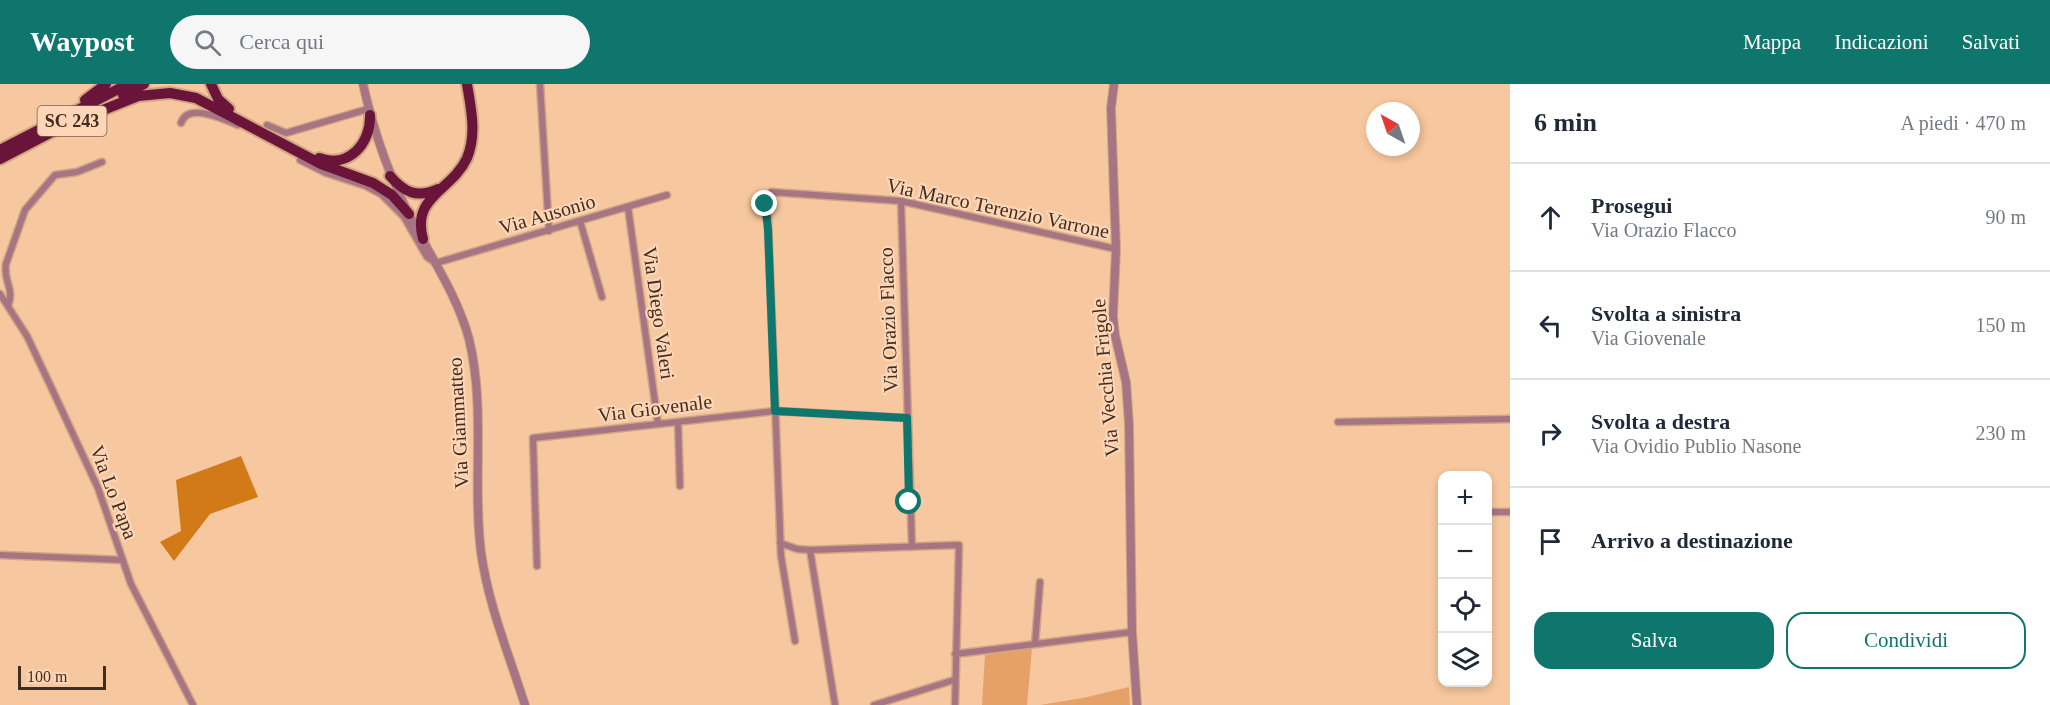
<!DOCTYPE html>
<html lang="it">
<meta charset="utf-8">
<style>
body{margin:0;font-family:Georgia,serif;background:#f6f6f7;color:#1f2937}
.controls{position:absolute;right:18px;bottom:18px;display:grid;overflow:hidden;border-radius:12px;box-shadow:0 3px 9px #0003}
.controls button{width:54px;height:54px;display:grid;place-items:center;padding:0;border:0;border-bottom:2px solid #e0e1e3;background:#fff;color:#1f2937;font:30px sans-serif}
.compass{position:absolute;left:1366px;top:18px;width:54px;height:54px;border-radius:50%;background:#fff;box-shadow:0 3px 9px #0003;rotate:320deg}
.scale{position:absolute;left:18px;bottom:15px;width:88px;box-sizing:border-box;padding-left:6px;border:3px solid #412e1f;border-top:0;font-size:16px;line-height:21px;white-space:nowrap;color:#412e1f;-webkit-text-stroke:4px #fed6b7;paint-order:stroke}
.stop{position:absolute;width:18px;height:18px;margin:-14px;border:4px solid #0f766e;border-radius:50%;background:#fff}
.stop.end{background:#0f766e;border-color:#fff;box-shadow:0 2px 6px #0008}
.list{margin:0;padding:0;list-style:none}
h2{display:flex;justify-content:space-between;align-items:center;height:78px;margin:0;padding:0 24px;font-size:26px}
h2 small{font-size:20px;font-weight:400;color:#747a83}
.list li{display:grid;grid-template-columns:39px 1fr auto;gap:18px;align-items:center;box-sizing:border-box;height:108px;padding:0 24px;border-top:2px solid #e0e1e3}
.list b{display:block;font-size:22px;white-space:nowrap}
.list p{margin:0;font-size:20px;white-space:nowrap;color:#747a83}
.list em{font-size:20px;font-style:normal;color:#747a83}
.actions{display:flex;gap:12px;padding:18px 24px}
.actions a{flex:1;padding:14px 0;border:2px solid #0f766e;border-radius:18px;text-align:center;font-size:21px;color:#0f766e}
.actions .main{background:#0f766e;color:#fff}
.icon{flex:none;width:33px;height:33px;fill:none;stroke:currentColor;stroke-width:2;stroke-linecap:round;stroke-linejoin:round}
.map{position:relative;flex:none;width:1510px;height:621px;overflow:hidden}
header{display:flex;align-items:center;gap:36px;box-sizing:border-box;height:84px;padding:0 30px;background:#0f766e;color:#fff}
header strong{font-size:28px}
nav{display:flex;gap:33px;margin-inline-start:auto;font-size:21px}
.search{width:420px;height:54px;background:#f6f6f7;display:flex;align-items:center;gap:15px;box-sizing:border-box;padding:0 21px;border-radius:33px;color:#747a83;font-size:22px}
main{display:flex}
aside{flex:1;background:#fff}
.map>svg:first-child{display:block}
.green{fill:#e5a167}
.forest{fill:#d37a18}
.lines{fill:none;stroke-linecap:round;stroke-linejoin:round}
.minor-casing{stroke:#cfa583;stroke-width:9}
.tertiary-casing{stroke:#cfa583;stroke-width:10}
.trunk-casing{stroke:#cfa583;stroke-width:14}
.minor{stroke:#a77483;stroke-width:6}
.tertiary{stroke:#a77483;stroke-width:8}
.trunk{stroke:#6b1439;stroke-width:10}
.route{stroke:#0f766e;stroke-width:8}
.labels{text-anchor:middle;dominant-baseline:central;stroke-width:4.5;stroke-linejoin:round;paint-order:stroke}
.shield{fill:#fed6b7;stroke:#7a604d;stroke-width:1.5}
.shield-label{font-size:18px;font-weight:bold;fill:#412e1f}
.street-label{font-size:20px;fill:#412e1f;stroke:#fed6b7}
</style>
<header>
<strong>Waypost</strong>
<div class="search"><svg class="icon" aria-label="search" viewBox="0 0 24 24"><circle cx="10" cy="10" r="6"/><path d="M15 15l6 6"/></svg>Cerca qui</div>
<nav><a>Mappa</a><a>Indicazioni</a><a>Salvati</a></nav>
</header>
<main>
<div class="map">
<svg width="1510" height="621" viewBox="0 0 1510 621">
<rect width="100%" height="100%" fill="#f7c79f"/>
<path class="green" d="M1032,564L1027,621H982L985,571Z
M1129,603L1130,621H1040L1083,614Z"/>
<path class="forest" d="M241,372L258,413L210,430L174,477L160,458L181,447L176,396Z"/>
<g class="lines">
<g class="minor-casing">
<path id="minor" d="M540,0L549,147
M181,39C188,18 223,35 238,41
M267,41L286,49L368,25
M300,76L326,89L366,102L381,110L404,133L427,173L436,179L667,111
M901,117L912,463
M628,123L658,340
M580,137L602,213
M0,210L27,252L52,305L98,404L131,500L193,621
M8,222C15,203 3,199 6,180L25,126L55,91L77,88L102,78
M678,338L680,402
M1338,338L1510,335
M1488,428H1510
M780,459L797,465L810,466L959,461L955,621
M810,466L835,621
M0,471L123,476
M537,482L533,354L775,327L907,334
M795,557L781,472L767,113L771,108L901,117L1116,165
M1035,560L1040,498
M955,570L1132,548
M874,621L954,596"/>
</g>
<g class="tertiary-casing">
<path id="tertiary" d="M363,0C374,50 390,95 414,140C434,178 458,214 469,255C486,325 472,397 481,468C488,520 509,571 525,621
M1114,0L1111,24L1116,165L1113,232L1115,251L1126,298L1129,340L1132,548L1137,621"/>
</g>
<g class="trunk-casing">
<path id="trunk" d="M211,0L218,15L229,25
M123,11L144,0
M85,16L106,0
M82,32H88L138,12L170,9L196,14L321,80L373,99L392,111L409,130
M0,66L128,0
M319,74C349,85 371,59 370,31
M0,75L88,29
M390,92C404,108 417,115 438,105
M423,155C411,112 452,107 467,74C477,50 471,25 467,0"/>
</g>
<use href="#minor" class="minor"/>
<use href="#tertiary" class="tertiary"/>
<use href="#trunk" class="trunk"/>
</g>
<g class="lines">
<path class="route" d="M765,120L768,145L775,327L907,334L909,418"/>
</g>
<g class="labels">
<rect class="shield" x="37.5" y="22" width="69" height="30" rx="4.5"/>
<g class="shield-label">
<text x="72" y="37">SC 243</text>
</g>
<g class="street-label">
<text transform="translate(998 124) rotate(12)">Via Marco Terenzio Varrone</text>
<text transform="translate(547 130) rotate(-16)">Via Ausonio</text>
<text transform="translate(659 229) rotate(82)">Via Diego Valeri</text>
<text transform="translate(888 236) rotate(-92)">Via Orazio Flacco</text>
<text transform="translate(1105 294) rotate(-95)">Via Vecchia Frigole</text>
<text transform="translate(655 324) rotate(-7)">Via Giovenale</text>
<text transform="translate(458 339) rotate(-93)">Via Giammatteo</text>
<text transform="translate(114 408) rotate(69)">Via Lo Papa</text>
</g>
</g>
</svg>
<div class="controls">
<button>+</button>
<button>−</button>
<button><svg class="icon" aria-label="locate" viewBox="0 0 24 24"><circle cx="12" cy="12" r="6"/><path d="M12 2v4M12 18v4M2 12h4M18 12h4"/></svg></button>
<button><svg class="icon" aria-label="layers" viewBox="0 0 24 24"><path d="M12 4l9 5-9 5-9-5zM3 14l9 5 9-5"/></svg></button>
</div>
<svg class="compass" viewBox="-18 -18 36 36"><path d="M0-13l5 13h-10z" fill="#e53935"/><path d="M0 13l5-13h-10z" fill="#747a83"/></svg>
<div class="scale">100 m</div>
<div class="stop" style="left:909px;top:418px"></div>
<div class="stop end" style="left:765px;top:120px"></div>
</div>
<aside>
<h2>6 min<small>A piedi · 470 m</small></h2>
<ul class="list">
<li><svg class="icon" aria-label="ahead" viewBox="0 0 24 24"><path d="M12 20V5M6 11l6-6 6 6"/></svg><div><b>Prosegui</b><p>Via Orazio Flacco</p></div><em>90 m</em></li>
<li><svg class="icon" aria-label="left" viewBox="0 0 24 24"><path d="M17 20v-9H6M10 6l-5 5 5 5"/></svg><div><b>Svolta a sinistra</b><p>Via Giovenale</p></div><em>150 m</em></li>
<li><svg class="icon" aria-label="right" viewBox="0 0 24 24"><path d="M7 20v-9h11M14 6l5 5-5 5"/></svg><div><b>Svolta a destra</b><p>Via Ovidio Publio Nasone</p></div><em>230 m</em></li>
<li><svg class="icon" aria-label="arrive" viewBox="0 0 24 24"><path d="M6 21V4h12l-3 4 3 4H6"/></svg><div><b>Arrivo a destinazione</b></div></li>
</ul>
<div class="actions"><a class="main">Salva</a><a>Condividi</a></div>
</aside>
</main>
